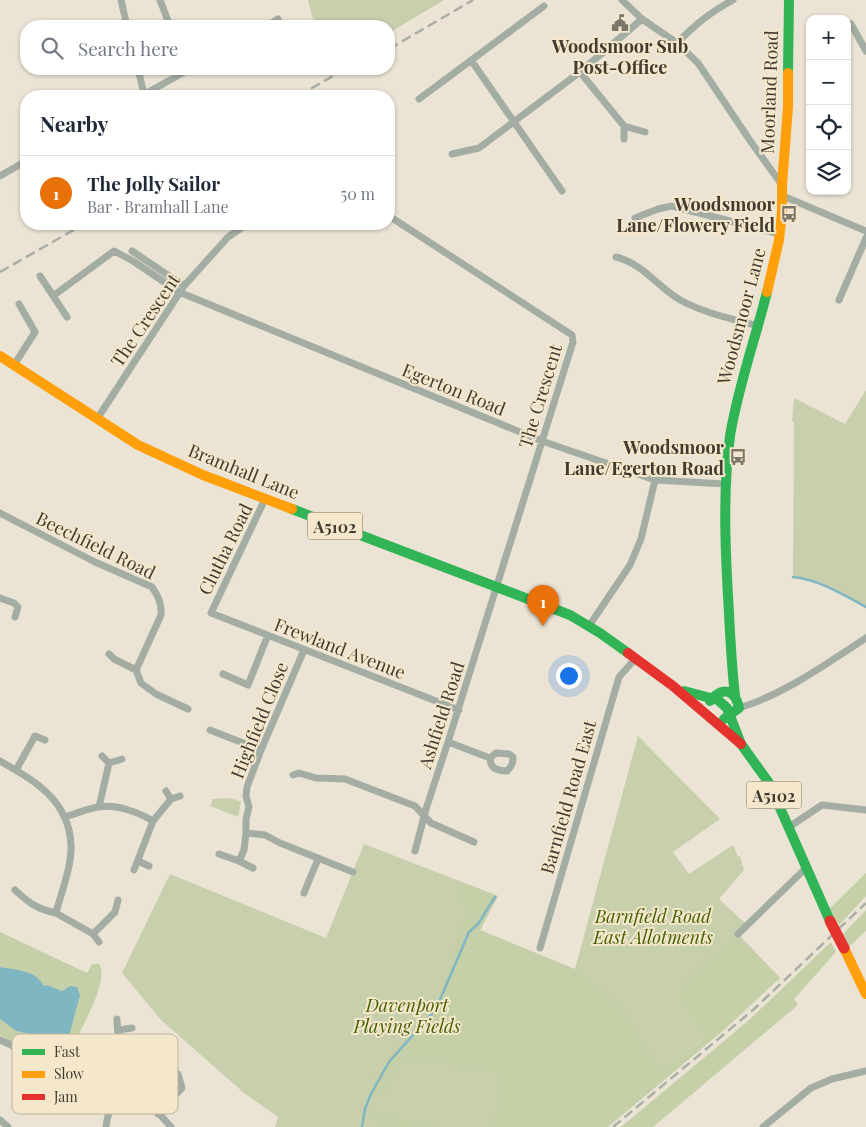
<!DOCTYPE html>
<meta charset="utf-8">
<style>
body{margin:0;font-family:"Playfair Display",serif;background:#f2f2f3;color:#1f2937}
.controls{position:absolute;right:15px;top:15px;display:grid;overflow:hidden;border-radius:10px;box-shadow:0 1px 4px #0004}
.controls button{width:45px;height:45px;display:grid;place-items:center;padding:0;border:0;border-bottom:1px solid #e0e1e3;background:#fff;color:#1f2937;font:25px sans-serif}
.you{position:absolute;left:568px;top:675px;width:18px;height:18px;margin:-12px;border:4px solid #fff;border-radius:50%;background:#1a73e8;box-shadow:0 0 0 8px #1a73e833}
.badge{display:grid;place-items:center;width:32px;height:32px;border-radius:50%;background:#db2777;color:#fff;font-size:16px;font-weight:700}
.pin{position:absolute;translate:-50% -41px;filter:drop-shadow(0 1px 2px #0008)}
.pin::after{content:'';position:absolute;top:26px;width:18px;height:15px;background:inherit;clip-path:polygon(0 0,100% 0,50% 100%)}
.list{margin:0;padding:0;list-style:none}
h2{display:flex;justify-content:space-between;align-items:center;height:65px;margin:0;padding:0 20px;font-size:21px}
h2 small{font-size:16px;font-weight:400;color:#747a83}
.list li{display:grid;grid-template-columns:32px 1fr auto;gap:15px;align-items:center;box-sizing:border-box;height:75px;padding:0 20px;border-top:1px solid #e0e1e3}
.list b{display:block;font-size:19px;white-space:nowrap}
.list p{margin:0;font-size:16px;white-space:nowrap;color:#747a83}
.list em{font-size:16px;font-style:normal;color:#747a83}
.icon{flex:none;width:28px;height:28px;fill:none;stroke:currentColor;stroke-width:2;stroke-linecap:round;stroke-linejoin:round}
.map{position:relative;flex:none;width:866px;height:1127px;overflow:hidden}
.search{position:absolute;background:#fff;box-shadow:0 1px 4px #0004;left:20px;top:20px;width:375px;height:55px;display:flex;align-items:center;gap:12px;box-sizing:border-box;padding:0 18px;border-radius:20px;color:#747a83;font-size:19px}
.panel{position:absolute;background:#fff;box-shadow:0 1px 4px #0004;left:20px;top:90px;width:375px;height:140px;border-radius:20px}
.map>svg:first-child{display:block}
.green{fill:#c7cfad}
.forest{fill:#c5d0a8}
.water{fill:#80b6c1}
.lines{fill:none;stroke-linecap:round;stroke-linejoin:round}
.stream{stroke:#80b6c1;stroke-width:2.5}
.street{stroke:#a4ada3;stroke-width:7}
.fast{stroke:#30b455;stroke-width:10}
.slow{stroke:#ff9f0a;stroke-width:10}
.jam{stroke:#e5322d;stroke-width:10}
.rail{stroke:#aaaea5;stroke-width:2.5;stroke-dasharray:10 5;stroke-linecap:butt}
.jam-bridge{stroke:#e5322d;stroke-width:11}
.labels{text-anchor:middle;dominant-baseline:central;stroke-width:4;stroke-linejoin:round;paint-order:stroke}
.shield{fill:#f4e7cc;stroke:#776f60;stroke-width:1}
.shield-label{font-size:16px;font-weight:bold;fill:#413b31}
.poi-label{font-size:18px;font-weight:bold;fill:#413b31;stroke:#f4e7cc;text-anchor:end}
.street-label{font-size:18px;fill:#413b31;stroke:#f4e7cc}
.park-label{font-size:18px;font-style:italic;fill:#466306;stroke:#f4e7cc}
.key{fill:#f4e7cc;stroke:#beb39e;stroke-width:1}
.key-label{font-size:14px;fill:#413b31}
</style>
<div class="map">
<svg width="866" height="1127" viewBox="0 0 866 1127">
<rect width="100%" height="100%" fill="#ebe4d5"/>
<path class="green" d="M308,0H444L389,33V26H319L312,16Z
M866,390V608C846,596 817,578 793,578L794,422L792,421L794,398L845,424Z
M638,736L720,819L673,852L689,874L733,845L738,857L740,856L744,870L719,899L746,924L739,935L684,990L679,999L705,1038L659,1071L596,1127H275L278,1117L244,1093L160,1019L122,973L170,874L326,938L364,844L498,896L480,930L575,969Z
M230,798L241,802L238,817L210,806L213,799Z"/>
<path class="forest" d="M866,873V896L839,925L829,909Z
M464,883L498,896L480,930L575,970L619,1006L659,1071L705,1038L679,999L688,980L739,935L780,978L724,1030L608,1127H491C499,1115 509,1085 498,1073L417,1057C391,1057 395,1087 377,1096L371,1094V1087L383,1065L434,1009L451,967L458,933L471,913L470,907C463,901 456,898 458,888Z
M866,910V931L849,947L843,934Z
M0,932L87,973L92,964H99C111,980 77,1036 69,1053L57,1054L14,1044L0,1035V1019L16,1031L40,1036L70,986L62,991L47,985L41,1005L40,1007L35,1006V997L37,992L39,993L42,983L23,971L0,967Z
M831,942L836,952L794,999L798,1005L653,1127H621L749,1020Z
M370,1113L375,1114L434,1127H403L371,1119L368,1116Z"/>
<path class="water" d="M0,967C16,970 36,970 44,986L47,985L62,991L70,986L77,987L80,995L67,1044L40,1036L16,1031L0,1019Z"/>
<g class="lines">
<path class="stream" d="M793,577C818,579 844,595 866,607
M362,1127L365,1109L371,1094L389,1062L436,1009L469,932L478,924L495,897"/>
<path class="street" d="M121,0L127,26
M160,0L170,26
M622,0L642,19L677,43L698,63L751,142L782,185
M851,24L866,51
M266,26L278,19
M677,43C696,24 709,13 733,0
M471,60L562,191
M138,69L144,94
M580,72L624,126V139
M141,96L190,69
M419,99L544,6
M624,126L645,132
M452,154L479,148L580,72L642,19
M0,176L26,161
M783,196L866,231
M389,216L572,335L573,342L448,742L426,809L415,851
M635,218L658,209L672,206L780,234
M132,251L184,286
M616,257C642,263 658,287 680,300C704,313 732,319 758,326
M40,276L67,317
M53,296L114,251L133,261L179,292L542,441L655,480L725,484
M839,300L866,238
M14,365L35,332L19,304
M97,419L184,286L228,237L247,224
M265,499L211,613L459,710
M0,513L95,562L152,587C158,596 162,604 161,615L136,670L114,659L109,654
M0,598L14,603L18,607L15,617
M589,626L630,565L641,539L655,480
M304,650L261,750L247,787L246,796L249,807L246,819V833L265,835L280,843L353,872
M136,670L141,683L156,694L188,709
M223,674L248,685L268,635
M739,708C785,694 826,664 866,638
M210,730L261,750
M448,742L490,758L496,753L509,754L513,757C513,764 511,767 507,771C497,771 490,768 490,758
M102,756L109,763L122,759
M0,761C35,781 69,800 71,845C72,866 61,893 56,913L93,934L99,942
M16,770L35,736L45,740
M293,775L299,773L316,778L345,779L415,806L431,823L474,842
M166,791L171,799
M99,807L109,763
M64,817C76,814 88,808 99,807C116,804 138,812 153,821L171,799L180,796
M789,827L822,805L866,810
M219,854L239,861L244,850L246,833
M138,861L149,866
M239,861L253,868
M134,870L153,821
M15,890C29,903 37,909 56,913
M304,893L318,859
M93,934L115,912L118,900
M738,934L806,868
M540,948L619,677L635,659
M118,1030L132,1028
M0,1040L13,1046L52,1055H70L100,1061L108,1064L138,1090L171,1127
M108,1064L118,1037L117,1019
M52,1097V1055
M158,1114L182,1088L178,1074
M0,1120L8,1127
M106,1127C109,1100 118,1103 138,1090
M763,1127L811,1088L832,1079L866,1071"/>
<path class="fast" d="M788,73L789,0
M292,509L570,615L600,633L628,653
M684,691L718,700L727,708L741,744L769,783L830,921
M735,695C731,662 730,629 728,596C725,543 723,489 730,436C738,387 755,340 767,292
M710,701C722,686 735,689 739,708L724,719"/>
<path class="slow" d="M767,292L779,240L782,212V185L788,107V73
M0,356L138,445L203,475L292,509
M844,948L866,994"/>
<path class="jam" d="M628,653L673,686L741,744"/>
<path class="rail" d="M389,49L473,0
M298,96L345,69
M0,272L84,224
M613,1127L753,1010L866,903"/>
<path class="jam-bridge" d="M830,921L844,948"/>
</g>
<defs>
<g id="civic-bare" transform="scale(1.35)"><path d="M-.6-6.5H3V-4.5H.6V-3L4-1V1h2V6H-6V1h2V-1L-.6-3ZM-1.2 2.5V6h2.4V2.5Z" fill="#7c766a" stroke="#f4e7cc" stroke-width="2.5" paint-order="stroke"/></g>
<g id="bus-bare" transform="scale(1.35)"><path d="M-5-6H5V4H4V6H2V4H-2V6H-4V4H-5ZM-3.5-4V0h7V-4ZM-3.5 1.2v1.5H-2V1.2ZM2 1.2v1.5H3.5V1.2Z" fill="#7c766a" stroke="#f4e7cc" stroke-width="2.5" paint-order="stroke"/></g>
</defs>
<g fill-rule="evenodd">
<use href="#civic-bare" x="620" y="23"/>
<use href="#bus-bare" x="789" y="214"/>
<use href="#bus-bare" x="738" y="457"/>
</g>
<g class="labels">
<g class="shield">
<rect x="307.5" y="512.5" width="55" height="27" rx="4"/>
<rect x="746.5" y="781.5" width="55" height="27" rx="4"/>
</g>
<g class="shield-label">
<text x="335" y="526">A5102</text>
<text x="774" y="795">A5102</text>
</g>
<g class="poi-label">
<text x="620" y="46" text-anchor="middle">Woodsmoor Sub<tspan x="620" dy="21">Post-Office</tspan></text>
<text x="775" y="204">Woodsmoor<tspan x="775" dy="21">Lane/Flowery Field</tspan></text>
<text x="724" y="447">Woodsmoor<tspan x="724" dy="21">Lane/Egerton Road</tspan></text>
</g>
<g class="street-label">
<text transform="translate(769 92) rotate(-88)">Moorland Road</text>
<text transform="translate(741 316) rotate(-75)">Woodsmoor Lane</text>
<text transform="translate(145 320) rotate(-56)">The Crescent</text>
<text transform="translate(454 389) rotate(22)">Egerton Road</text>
<text transform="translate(540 396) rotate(-73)">The Crescent</text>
<text transform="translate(244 471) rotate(22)">Bramhall Lane</text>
<text transform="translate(96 545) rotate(26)">Beechfield Road</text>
<text transform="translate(225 549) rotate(-64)">Clutha Road</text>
<text transform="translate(340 648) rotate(21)">Frewland Avenue</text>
<text transform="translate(441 715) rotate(-72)">Ashfield Road</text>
<text transform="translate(259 720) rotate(-68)">Highfield Close</text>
<text transform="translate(568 797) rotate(-74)">Barnfield Road East</text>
</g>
<g class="park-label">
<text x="653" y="916">Barnfield Road<tspan x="653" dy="21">East Allotments</tspan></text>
<text x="407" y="1005">Davenport<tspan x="407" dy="21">Playing Fields</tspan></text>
</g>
</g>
<rect x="12" y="1034" width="166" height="80" rx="8" class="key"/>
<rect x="22" y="1049" width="23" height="6" fill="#30b455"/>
<rect x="22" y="1071" width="23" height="7" fill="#ff9f0a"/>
<rect x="22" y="1094" width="23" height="6" fill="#e5322d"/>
<g class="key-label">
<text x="54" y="1057">Fast</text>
<text x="54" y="1079">Slow</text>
<text x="54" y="1102">Jam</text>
</g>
</svg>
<div class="controls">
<button>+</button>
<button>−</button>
<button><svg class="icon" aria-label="locate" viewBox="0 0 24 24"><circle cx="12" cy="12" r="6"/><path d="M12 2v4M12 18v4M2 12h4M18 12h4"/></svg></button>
<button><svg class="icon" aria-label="layers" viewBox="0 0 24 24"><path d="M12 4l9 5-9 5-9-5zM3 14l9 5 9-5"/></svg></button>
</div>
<div class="you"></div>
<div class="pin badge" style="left:543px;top:626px;background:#e8710a">1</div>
<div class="search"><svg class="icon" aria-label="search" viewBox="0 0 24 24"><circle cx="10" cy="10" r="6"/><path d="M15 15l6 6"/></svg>Search here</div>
<section class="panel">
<h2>Nearby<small></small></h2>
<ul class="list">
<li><span class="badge" style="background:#e8710a">1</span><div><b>The Jolly Sailor</b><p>Bar · Bramhall Lane</p></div><em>50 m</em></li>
</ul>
</section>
</div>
